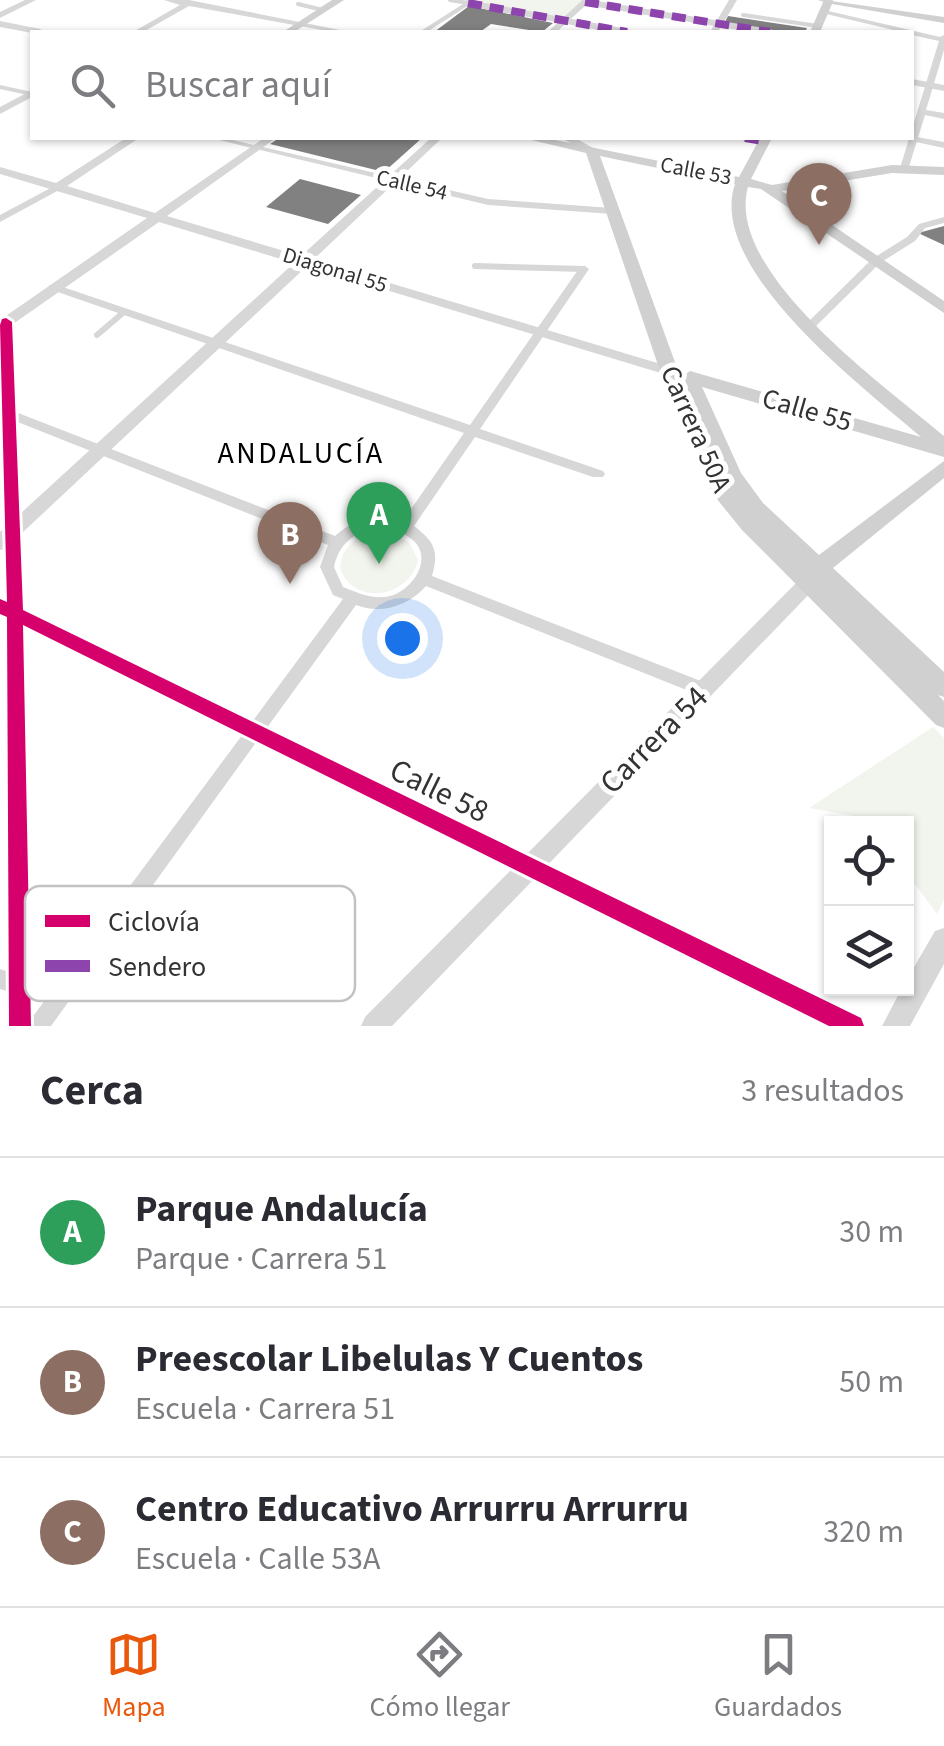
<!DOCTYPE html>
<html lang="es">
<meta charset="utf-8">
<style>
body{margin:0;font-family:"Source Sans 3",sans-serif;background:#f7f7f7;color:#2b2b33}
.controls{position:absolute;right:30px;bottom:30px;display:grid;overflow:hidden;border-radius:0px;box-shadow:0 2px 8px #0004}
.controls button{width:90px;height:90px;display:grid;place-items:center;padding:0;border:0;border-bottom:2px solid #e1e1e2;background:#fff;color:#2b2b33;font:50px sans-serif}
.you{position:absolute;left:402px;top:638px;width:35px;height:35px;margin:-25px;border:8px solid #fff;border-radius:50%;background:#1a73e8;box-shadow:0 0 0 15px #1a73e833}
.badge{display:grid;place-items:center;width:65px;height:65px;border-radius:50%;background:#ea580c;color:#fff;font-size:32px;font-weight:700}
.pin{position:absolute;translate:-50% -82px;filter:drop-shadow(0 2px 5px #0008)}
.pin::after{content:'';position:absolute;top:52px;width:35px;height:30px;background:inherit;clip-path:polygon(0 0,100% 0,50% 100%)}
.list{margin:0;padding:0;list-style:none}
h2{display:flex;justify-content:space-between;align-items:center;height:130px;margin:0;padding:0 40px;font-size:42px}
h2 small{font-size:32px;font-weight:400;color:#7c7c81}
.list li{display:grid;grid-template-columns:65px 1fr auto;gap:30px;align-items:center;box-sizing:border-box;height:150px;padding:0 40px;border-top:2px solid #e1e1e2}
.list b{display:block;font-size:38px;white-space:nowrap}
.list p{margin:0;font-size:32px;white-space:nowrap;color:#7c7c81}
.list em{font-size:32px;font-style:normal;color:#7c7c81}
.icon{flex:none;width:55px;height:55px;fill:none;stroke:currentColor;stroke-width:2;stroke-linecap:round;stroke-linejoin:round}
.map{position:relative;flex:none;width:944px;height:1026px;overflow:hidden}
.search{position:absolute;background:#fff;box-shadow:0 2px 8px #0004;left:30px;right:30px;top:30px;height:110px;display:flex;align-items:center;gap:25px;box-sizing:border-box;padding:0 35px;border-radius:0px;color:#7c7c81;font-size:38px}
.sheet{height:580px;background:#fff}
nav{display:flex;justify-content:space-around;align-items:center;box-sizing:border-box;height:140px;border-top:2px solid #e1e1e2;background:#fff;font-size:28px;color:#7c7c81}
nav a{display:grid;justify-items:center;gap:5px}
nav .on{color:#ea580c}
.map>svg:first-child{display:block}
.green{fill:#f2f5ed}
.building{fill:#818181}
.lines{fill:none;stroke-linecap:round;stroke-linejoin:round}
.service-far1{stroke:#d7d7d7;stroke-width:4}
.service{stroke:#d7d7d7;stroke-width:6}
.pedestrian{stroke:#d7d7d7;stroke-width:6}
.minor{fill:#d7d7d7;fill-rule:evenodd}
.tertiary{fill:#d7d7d7;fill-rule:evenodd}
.secondary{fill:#d0d0d0;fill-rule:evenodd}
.quiet{stroke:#8e44ad;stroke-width:8;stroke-dasharray:14 8;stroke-linecap:butt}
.cycleway-casing{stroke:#fff;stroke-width:6}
.cycleway{fill:#d6006c;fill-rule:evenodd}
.labels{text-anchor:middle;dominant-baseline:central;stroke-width:10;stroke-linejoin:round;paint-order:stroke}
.far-street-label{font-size:22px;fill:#333;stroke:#fff}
.street-label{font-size:28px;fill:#333;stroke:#fff}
.neighbourhood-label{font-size:30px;letter-spacing:2.5px;fill:#000;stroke:#fff}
.near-street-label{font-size:32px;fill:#333;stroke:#fff}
.key{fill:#fff;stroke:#c2c2c2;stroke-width:2.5}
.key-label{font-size:28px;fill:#333}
</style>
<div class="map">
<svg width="944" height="1026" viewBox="0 0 944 1026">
<rect width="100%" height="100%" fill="#fff"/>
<path class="green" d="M481,0H587L564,21L474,4Z
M376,533H388L409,542L418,560C410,598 353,607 340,568C342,546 356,537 376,533Z
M933,727L944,738V900L937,914L907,873L906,824L869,823L865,818L809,808Z"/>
<path class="building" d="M469,6L504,13L553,23L542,32L491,24L480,32H434Z
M728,16L807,28L805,32H780L724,24Z
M279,138H422L384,172L270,144Z
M300,179L361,195L328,224L266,207Z
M944,226V245L918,233Z"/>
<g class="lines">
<path class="service-far1" d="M450,0L468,3
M298,4L323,10
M743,15L818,26
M423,32L473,0"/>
<path class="service" d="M475,266L584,269
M97,335L124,312"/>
<path class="pedestrian" d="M585,2L770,32
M468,3L627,32
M552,32L587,0
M745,138L764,141"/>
<path class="minor" d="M824,10L940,37L944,35V50L926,110L944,113V119L925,115L908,170L900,168L939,41L912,35V32H902L822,13Z
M0,85L32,92V96L0,89Z
M211,138H224L488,199L612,208L617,211L612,214L488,205Z
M58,184L63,187L61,189L0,222V215Z
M944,217V223L925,228L915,241L880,263L813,329H805V325L872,259L907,237L919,224Z
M584,266L589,269L480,429L603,471L605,474L603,477H593L475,437L414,526C435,542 439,551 432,576L711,685L713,690L711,695L705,697L699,695L426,586C408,606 381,615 356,605L266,729L860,1019L863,1026H831L257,741L51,1026H28L31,1019L243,734L0,613V600L252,722L343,599L333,595L320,567L328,545L5,417L3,414L5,411H13L335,536C358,516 374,516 402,522L464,433L49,289V285H57L470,425L580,267ZM377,527C391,530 403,531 414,541C433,560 412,590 390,596C373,600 358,593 343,587L334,567C339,543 354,533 377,527Z
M0,969L27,978L30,985L27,992L20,995L0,989Z"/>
<path class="tertiary" d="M25,0H36L0,18V12Z
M164,0H189L350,32H333L189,6L143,32H133L180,5Z
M729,0H737L718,32H710Z
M818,0H833V1L829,4Z
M0,21L40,29L45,32L32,33L0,27Z
M912,79L944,85V91L912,85Z
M32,90V97L0,114V107Z
M912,136L944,142V148L897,138Z
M126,138H139L67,186L155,213L264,138H276L167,216L301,256L431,138H442L313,260L674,368L677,371L669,376L664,374L307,266L22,533L33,1026H7L5,549L0,550V532L4,528L0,320L147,218L0,174V167L56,183ZM159,222L294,263L21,513L13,324Z
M561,138H575L597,150L587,152Z
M809,574L816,577L818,582L816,587L392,1026H361L365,1017L802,577Z
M944,928V964L910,1026H882L902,988H906V981L935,931Z"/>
<path class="secondary" d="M332,0H344L294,32H283Z
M824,0L944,17V23L832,4L820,32H810Z
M523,138H545L739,177L760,138H772L751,179L772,185L892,165L944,167V175L892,173L782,191L944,301V313L761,189L748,187C724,272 886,387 944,436V457L702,387L741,473L763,503L819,555L944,461V478L833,568L944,672V697L938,695L944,701V728L936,725L742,530L712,493L660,371L586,153ZM600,156L735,184C706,269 864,388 921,437L690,371L681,377L686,382L684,387Z"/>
<path class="quiet" d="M585,2L770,32
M468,3L627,32
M745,138L764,141"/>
<g class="cycleway-casing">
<path id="cycleway" d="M6,318L12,322L23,610L861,1018L864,1026H829L23,625L31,1026H9L7,617L0,614V599L7,602L0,325L2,319Z"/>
</g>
<use href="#cycleway" class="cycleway"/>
</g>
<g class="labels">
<g class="far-street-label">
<text transform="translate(696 171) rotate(11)">Calle 53</text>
<text transform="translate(412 185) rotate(13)">Calle 54</text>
<text transform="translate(335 270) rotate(17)">Diagonal 55</text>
</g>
<g class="street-label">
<text transform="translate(807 410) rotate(16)">Calle 55</text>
<text transform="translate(696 429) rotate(66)">Carrera 50A</text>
</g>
<g class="neighbourhood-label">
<text x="301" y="453">ANDALUCÍA</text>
</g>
<g class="near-street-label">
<text transform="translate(654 740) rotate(-45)">Carrera 54</text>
<text transform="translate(439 791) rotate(26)">Calle 58</text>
</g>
</g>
<rect x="25" y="886" width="330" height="115" rx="15" class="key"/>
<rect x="45" y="915" width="45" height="12" fill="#d6006c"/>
<rect x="45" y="960" width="45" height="12" fill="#8e44ad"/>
<g class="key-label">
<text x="108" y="931">Ciclovía</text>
<text x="108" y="976">Sendero</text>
</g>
</svg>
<div class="controls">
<button><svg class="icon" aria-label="locate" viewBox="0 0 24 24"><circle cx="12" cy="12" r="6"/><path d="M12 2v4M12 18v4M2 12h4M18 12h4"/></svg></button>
<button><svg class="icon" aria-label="layers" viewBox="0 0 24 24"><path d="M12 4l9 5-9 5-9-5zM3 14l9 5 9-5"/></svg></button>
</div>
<div class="you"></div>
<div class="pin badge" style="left:379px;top:564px;background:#2e9e5b">A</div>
<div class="pin badge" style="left:290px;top:584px;background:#8d6e63">B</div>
<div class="pin badge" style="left:819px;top:245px;background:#8d6e63">C</div>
<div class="search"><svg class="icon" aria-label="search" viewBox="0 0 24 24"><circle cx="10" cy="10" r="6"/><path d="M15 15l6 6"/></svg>Buscar aquí</div>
</div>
<section class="sheet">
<h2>Cerca<small>3 resultados</small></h2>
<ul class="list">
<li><span class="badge" style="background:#2e9e5b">A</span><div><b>Parque Andalucía</b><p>Parque · Carrera 51</p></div><em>30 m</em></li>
<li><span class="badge" style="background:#8d6e63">B</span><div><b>Preescolar Libelulas Y Cuentos</b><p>Escuela · Carrera 51</p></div><em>50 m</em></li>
<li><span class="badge" style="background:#8d6e63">C</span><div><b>Centro Educativo Arrurru Arrurru</b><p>Escuela · Calle 53A</p></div><em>320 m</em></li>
</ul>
</section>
<nav>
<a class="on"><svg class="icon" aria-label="map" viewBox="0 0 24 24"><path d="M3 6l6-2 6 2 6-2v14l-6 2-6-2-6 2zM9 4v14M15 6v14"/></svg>Mapa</a>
<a><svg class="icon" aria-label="directions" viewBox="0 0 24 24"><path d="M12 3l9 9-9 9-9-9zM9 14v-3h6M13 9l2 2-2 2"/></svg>Cómo llegar</a>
<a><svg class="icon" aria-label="saved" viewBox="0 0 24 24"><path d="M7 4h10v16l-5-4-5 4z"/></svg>Guardados</a>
</nav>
